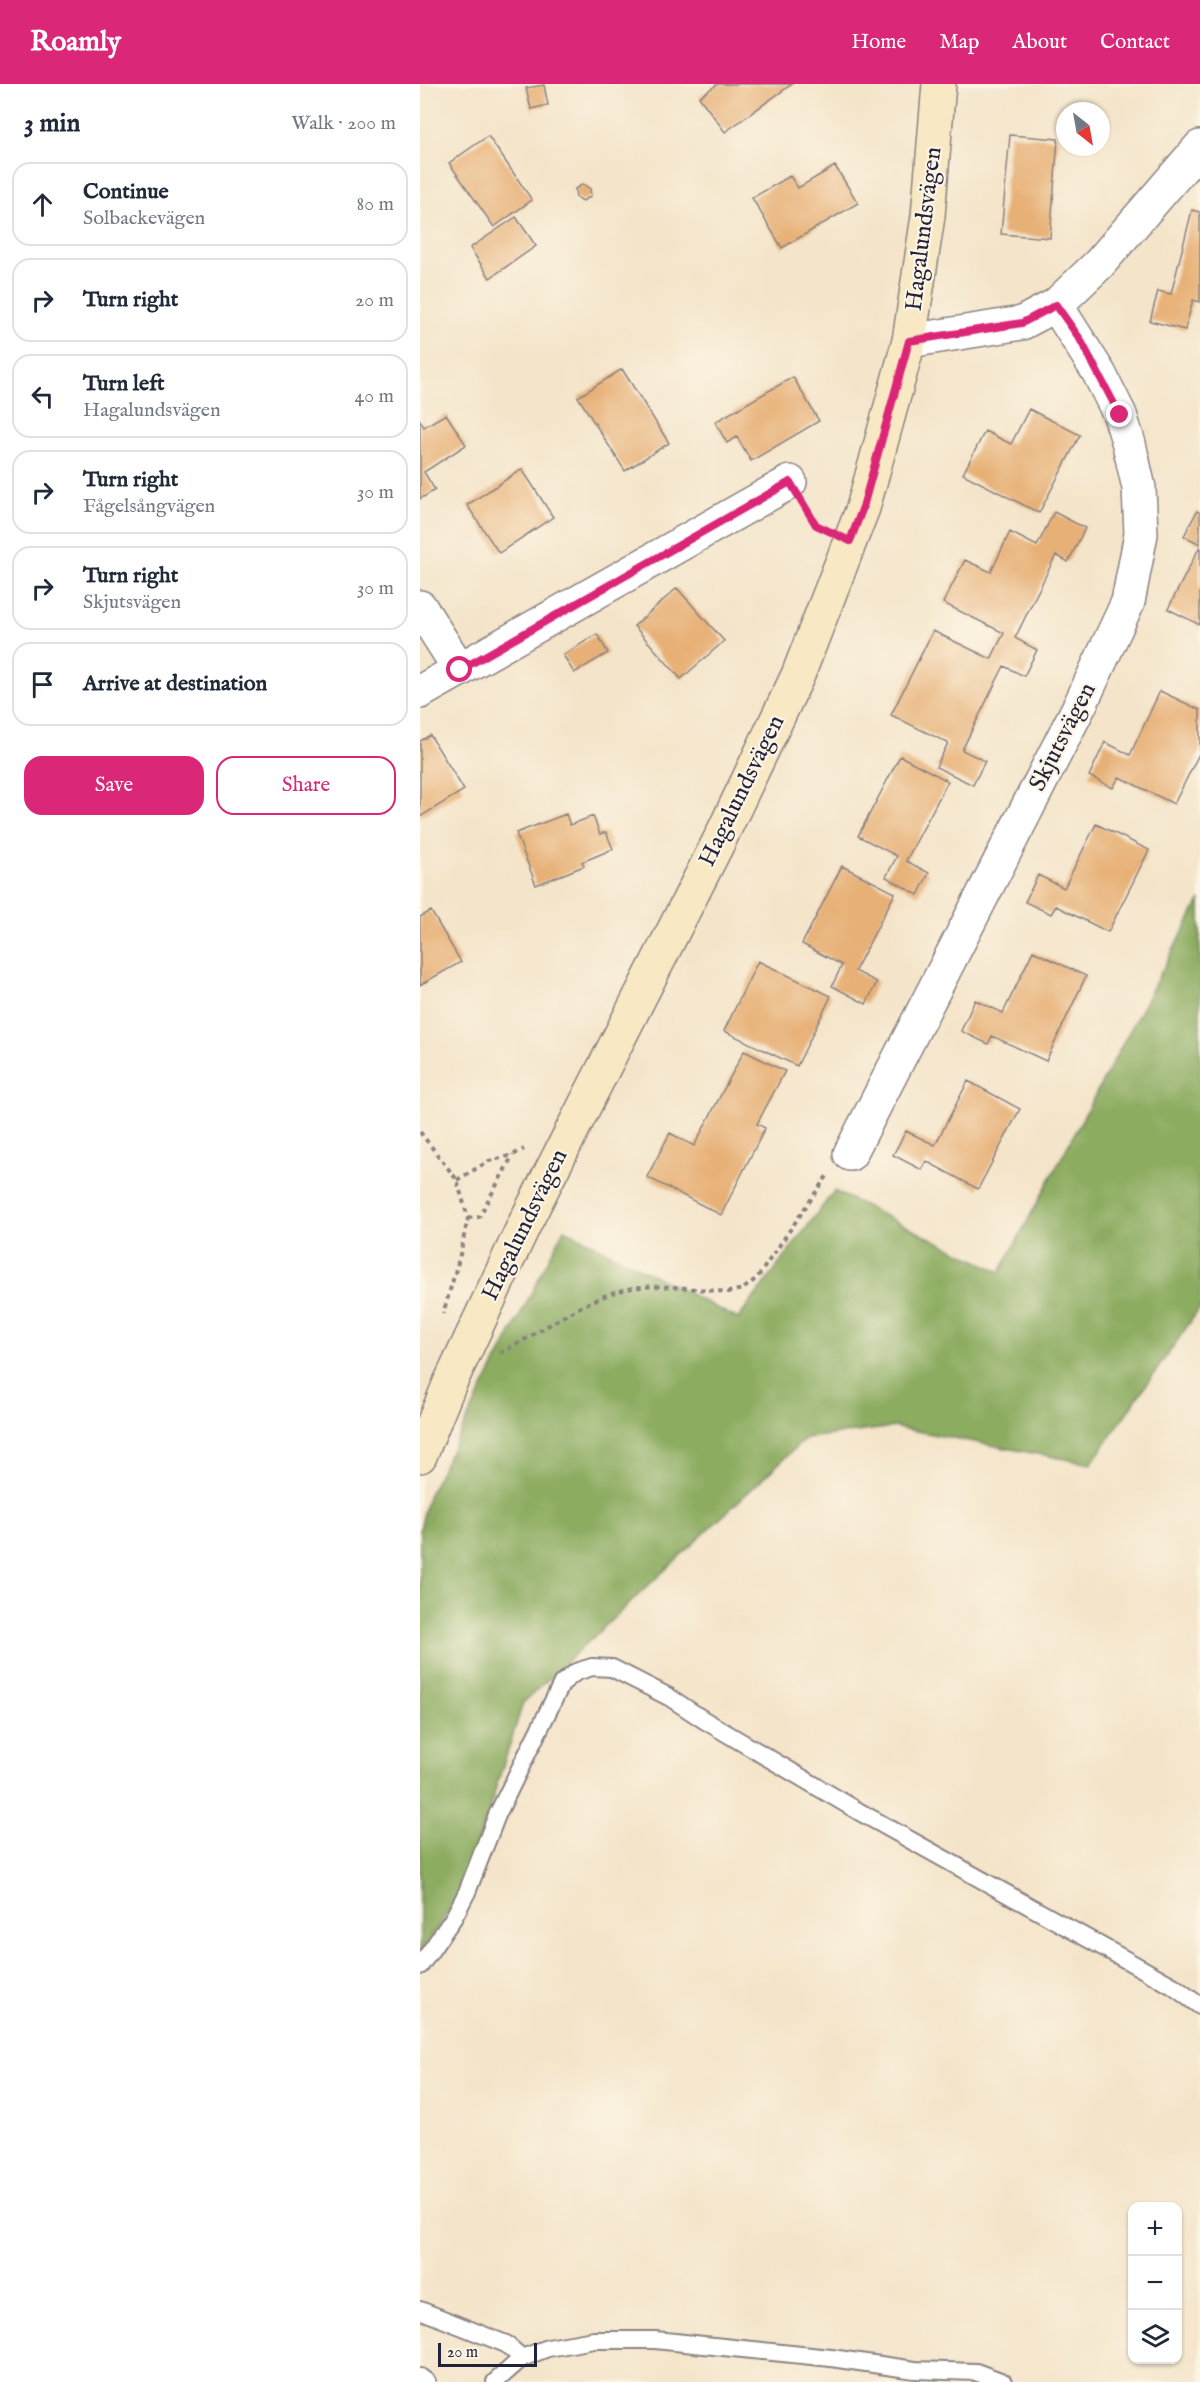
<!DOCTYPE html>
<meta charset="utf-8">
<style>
body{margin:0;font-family:"IM FELL English",serif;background:#f2f2f3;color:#1f2937}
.controls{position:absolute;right:18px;bottom:18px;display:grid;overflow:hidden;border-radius:12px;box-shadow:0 2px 4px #0004}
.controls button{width:54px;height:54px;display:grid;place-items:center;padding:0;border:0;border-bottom:2px solid #e0e1e3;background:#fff;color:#1f2937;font:30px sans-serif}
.compass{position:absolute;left:636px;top:18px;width:54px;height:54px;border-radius:50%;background:#fff;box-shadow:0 2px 4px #0004;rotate:149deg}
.scale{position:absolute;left:18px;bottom:15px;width:99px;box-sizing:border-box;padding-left:6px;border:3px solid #22223b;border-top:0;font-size:16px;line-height:21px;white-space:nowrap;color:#22223b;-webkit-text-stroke:4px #fcf5e5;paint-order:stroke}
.stop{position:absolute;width:18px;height:18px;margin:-14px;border:4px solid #db2777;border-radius:50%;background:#fff}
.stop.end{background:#db2777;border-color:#fff;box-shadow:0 2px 6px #0008}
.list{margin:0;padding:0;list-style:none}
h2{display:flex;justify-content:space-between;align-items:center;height:78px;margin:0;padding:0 24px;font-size:26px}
h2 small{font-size:20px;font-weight:400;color:#747a83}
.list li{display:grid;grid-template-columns:39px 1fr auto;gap:18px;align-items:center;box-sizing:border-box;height:84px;margin:0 12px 12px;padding:0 12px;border:2px solid #e0e1e3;border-radius:18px}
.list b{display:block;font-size:22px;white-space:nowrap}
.list p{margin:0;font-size:20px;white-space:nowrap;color:#747a83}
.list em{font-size:20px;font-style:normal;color:#747a83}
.actions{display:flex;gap:12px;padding:18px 24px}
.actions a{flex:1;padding:14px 0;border:2px solid #db2777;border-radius:18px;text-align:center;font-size:21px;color:#db2777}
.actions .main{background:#db2777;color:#fff}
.icon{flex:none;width:33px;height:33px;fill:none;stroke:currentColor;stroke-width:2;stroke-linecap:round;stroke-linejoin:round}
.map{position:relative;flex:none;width:780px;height:2298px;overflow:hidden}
header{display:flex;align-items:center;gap:36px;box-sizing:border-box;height:84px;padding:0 30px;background:#db2777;color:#fff}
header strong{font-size:28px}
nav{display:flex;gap:33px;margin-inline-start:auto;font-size:21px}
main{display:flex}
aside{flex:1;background:#fff}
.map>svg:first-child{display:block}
.forest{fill:#8cac60;stroke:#57674e;stroke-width:1.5}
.building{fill:#e7b076}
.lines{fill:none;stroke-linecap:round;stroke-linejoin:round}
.lane-casing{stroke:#8b8382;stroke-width:20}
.street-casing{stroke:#8b8382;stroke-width:36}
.secondary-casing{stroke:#8b8382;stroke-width:36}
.path{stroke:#8b8382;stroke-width:4;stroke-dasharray:4.5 4.5;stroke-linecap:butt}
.lane{stroke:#fff;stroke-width:16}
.street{stroke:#fff;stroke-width:33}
.secondary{stroke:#f8e8c3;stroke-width:33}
.route{stroke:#db2777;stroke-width:8}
.labels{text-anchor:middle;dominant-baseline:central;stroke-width:4.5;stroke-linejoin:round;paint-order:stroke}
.street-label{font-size:24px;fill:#22223b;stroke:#fcf5e5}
</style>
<header>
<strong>Roamly</strong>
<nav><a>Home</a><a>Map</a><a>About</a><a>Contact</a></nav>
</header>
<main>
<aside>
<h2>3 min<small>Walk · 200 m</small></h2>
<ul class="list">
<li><svg class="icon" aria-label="ahead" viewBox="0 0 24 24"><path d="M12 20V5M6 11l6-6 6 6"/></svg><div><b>Continue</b><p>Solbackevägen</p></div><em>80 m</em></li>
<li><svg class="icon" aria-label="right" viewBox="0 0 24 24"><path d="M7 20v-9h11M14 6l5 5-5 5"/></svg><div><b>Turn right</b></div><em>20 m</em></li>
<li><svg class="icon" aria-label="left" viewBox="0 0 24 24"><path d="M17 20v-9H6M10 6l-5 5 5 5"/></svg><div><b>Turn left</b><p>Hagalundsvägen</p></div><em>40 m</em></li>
<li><svg class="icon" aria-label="right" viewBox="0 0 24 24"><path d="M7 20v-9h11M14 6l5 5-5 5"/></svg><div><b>Turn right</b><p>Fågelsångvägen</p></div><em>30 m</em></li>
<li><svg class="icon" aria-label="right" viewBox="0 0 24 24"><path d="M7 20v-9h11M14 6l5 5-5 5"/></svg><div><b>Turn right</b><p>Skjutsvägen</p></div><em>30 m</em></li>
<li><svg class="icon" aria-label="arrive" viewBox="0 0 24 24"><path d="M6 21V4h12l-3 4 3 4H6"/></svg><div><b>Arrive at destination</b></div></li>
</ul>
<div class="actions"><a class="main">Save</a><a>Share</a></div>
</aside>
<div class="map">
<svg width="780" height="2298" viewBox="0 0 780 2298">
<rect width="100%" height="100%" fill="#fcf5e5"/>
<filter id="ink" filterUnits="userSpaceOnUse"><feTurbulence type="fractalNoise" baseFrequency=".0167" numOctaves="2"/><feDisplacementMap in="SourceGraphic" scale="12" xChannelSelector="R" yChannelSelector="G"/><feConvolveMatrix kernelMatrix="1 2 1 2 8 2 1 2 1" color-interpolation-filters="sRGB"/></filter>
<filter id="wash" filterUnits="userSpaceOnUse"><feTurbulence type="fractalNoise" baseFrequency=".008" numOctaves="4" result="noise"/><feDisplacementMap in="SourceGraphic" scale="24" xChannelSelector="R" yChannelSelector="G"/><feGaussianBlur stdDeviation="1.35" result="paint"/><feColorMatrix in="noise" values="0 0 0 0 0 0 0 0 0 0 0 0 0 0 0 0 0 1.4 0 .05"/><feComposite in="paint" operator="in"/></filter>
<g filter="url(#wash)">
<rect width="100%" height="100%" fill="#f4e4c9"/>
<path class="forest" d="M780,816V1224L671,1380L475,1343L386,1354L103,1619L43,1807L0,1869V1445L8,1412L144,1145L318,1235L414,1107L580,1188Z"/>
<g id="blocks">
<path class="building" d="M298,0H372L305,48L279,13Z
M124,1L128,21L111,25L106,4Z
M590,51L638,55L630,154L581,150Z
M68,52L112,116L74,143L29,79Z
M415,82L438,119L362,164L332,114L370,92L378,104Z
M163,100L170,105L171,112L163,117L156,113L155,105Z
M772,126L780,128V218L773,216L765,246L730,237L738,207L751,210Z
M96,133L116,162L70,194L50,164Z
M202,285L249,359L205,387L158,313Z
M373,293L399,337L331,377L317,353L307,359L295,338Z
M609,325L660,351L619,429L543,390L565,347L591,360Z
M26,330L46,361L4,388L15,406L0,415V336L4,343Z
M102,385L133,433L79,469L47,421Z
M777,427L780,429V460L764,452Z
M634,428L665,444L648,478L636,471L595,554L617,566L604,592L584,582L542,666L565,677L553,701L516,683L528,659L471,631L513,547L571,575L584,549L523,519L545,476L571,488L590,448L617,462Z
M780,462V541L748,525Z
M257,504L304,557L261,595L214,542Z
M177,550L188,569L154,589L143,571Z
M740,607L780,626V668L754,720L699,693L693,704L669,692L685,658L710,671Z
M10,651L44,706L0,733V657Z
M480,672L528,697L486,777L509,789L498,811L466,793L477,772L438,752Z
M146,730L150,741L173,732L180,750L186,748L193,765L162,778L164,782L116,801L96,749Z
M676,740L729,766L688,848L636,822L631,830L605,818L618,791L644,804Z
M422,782L475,809L435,887L457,898L446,920L412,902L422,881L382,860Z
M11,827L41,878L0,901V833Z
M613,867L666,892L626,977L572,952L568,960L541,947L555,916L583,929Z
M338,877L411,912L377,982L304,947Z
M324,967L365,987L337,1040L345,1044L301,1131L227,1093L250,1049L274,1062Z
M548,997L600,1025L558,1105L506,1077L502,1086L473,1071L486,1047L515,1061Z"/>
</g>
</g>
<g filter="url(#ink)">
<use href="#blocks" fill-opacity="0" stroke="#8b8382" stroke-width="1.5"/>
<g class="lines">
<g class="lane-casing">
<path id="lane" d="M0,1882L34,1833L47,1808L77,1731L142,1599L156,1588L172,1583L192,1584L249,1613L284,1636L438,1727L753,1902L780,1922
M0,2226L86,2260L102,2274
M0,2293L7,2298
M75,2298L102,2274L128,2264L174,2256H235L411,2274L495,2286L556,2288L583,2298"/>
</g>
<g class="street-casing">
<path id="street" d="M489,257L602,239L636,221L679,180L780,63
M0,523L40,586
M0,608L370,398
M430,1070L661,619L708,518L721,450L719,404L709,360L700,331L679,289L636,221"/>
</g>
<g class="secondary-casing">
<path id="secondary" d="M0,1372L29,1301L106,1137L299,757L378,591L443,424L489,257L508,132L519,0"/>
</g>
<path class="path" d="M387,427L396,441L401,444
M0,1048L37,1096L48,1134L39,1175L23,1230
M37,1096L69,1077L93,1071L104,1065
M48,1134L59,1133L93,1071
M80,1269C123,1248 174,1206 222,1203C249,1201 282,1206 309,1208L323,1205L337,1194L407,1092"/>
<use href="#lane" class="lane"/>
<use href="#street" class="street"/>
<use href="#secondary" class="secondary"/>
</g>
</g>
<g class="lines" filter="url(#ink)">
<path class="route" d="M40,586L370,398L396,441L430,457L443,423L489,257L602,239L636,221L660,255L700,331"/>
</g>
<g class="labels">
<g class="street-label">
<text transform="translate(504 145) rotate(-83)">Hagalundsvägen</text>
<text transform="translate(643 653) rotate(-63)">Skjutsvägen</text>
<text transform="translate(322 707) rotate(-64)">Hagalundsvägen</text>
<text transform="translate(105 1141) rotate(-64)">Hagalundsvägen</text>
</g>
</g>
</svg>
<div class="controls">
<button>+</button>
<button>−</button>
<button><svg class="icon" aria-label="layers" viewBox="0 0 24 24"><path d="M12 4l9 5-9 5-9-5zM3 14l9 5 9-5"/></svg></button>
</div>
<svg class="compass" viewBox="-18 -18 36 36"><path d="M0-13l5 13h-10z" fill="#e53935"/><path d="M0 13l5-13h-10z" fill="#747a83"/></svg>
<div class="scale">20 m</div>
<div class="stop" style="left:40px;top:586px"></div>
<div class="stop end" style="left:700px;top:331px"></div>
</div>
</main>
